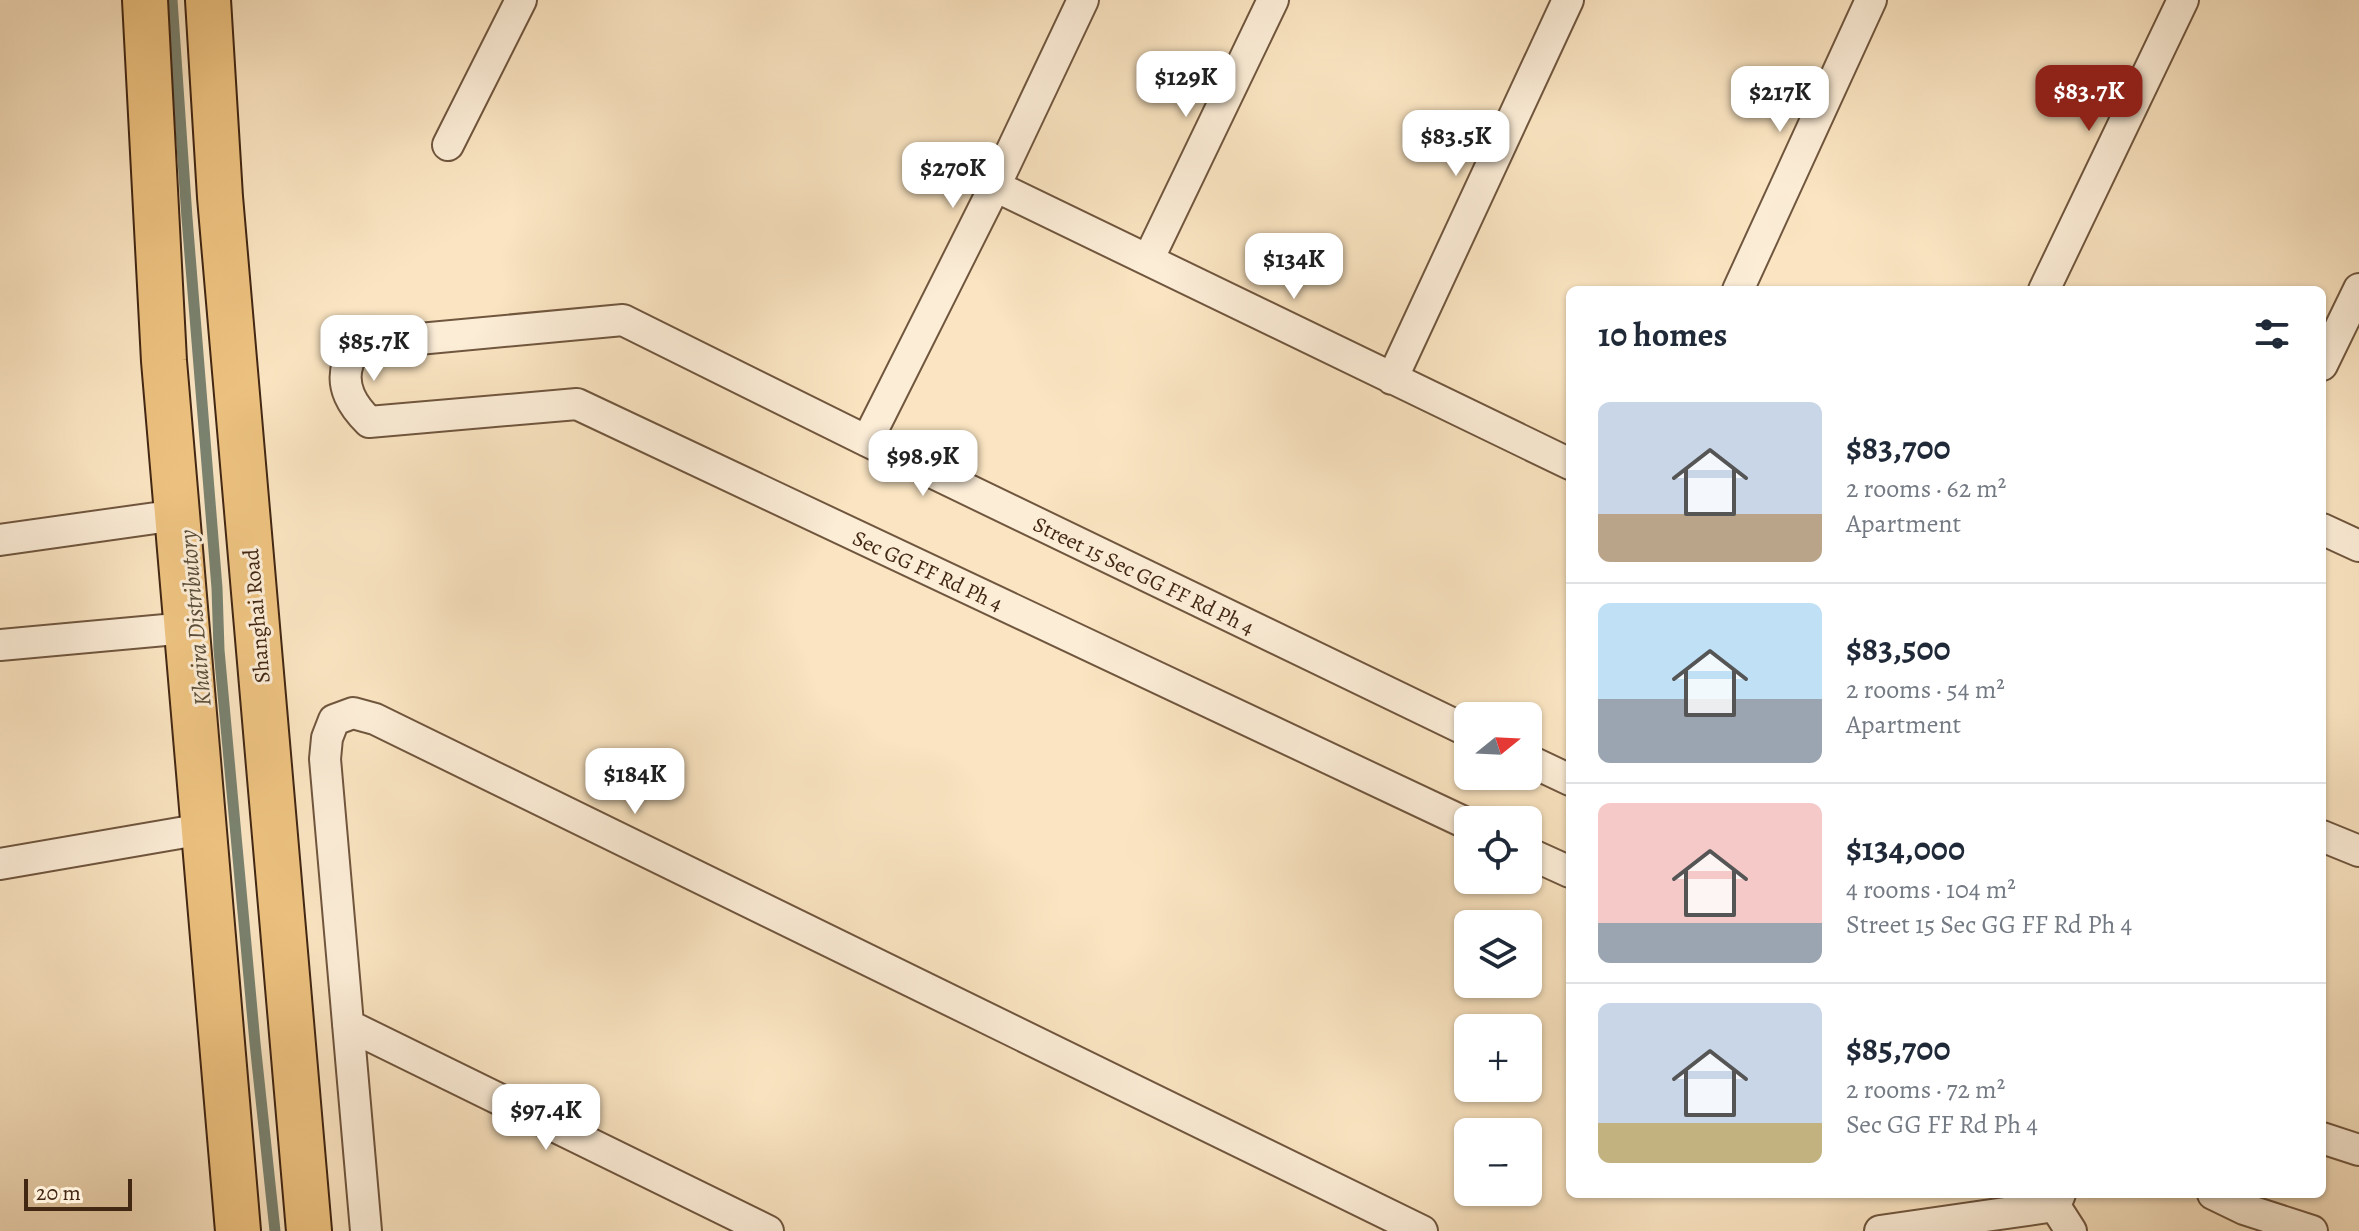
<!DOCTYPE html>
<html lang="en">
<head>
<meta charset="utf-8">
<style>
	:root { --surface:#fff; --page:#f6f6f7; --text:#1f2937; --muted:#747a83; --line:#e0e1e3; --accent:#8f2418 }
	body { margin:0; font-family:Alegreya,serif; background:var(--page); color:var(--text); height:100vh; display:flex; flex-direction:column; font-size:30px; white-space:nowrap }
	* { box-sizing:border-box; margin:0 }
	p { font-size:26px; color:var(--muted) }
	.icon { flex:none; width:44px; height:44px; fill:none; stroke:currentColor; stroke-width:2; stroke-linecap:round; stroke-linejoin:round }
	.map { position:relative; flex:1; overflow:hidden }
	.details { position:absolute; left:1566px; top:286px; width:760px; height:912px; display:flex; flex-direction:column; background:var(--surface); border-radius:12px; box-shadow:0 2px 6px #0004 }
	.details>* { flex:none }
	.needle { width:52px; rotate:72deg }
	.fabs { position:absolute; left:1454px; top:702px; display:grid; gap:16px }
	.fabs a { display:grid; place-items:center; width:88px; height:88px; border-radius:12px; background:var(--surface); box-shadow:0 2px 6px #0004; font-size:40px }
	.scale { position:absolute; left:24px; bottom:20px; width:108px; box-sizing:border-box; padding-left:8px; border:4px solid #422713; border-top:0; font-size:22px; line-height:28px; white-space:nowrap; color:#422713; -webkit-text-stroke:6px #fcedd7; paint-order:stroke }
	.price { position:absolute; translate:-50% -68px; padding:0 18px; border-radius:16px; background:#fff; color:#222; font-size:26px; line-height:52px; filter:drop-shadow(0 2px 4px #0008) }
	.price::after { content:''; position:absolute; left:50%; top:48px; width:24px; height:18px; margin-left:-12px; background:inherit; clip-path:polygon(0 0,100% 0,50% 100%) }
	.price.selected { background:var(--accent); color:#fff }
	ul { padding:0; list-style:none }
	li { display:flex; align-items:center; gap:24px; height:200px; padding:0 32px }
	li+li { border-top:2px solid var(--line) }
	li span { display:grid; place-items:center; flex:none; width:224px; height:160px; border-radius:12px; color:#555 }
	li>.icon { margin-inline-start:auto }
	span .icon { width:96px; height:96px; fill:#fffc; stroke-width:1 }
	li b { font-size:34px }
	h2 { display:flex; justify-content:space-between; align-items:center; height:96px; padding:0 32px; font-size:34px }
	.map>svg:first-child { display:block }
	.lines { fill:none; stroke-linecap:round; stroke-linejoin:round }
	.stream { stroke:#7a826f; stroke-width:11 }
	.minor-casing { stroke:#70563e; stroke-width:34 }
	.primary-casing { stroke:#422713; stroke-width:48 }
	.minor { stroke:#fcedd7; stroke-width:30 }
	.primary { stroke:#edc280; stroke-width:44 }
	.labels { text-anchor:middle; stroke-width:6; stroke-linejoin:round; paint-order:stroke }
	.street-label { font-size:22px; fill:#422713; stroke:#fcedd7 }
	.water-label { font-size:24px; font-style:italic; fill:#594d39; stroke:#fcedd7 }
</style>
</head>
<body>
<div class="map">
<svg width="2359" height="1231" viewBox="0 0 2359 1231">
	<rect width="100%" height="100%" fill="#fae4c1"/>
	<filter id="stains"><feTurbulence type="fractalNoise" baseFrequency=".0025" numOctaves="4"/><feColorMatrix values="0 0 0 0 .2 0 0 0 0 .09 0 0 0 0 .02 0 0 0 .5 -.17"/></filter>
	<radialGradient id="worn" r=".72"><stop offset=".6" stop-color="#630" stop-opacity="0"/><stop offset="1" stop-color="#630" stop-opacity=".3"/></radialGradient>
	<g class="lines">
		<path class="stream" d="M172,0L187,218L217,588L219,650L255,1043L275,1231"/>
		<g class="minor-casing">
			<path id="minor" d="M448,145L521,0
				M995,186L1570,464
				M1148,260L1273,0
				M1738,290L1871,0
				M2044,290L2183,0
				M2322,365L2359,289
				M1392,379L1568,0
				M867,441L995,186L1083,0
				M2322,529L2359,546
				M0,540L177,515
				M0,645L187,628
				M1468,731L867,441L623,320L365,344C360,349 350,356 348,363C340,387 353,406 369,422L577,404L1468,824
				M1528,760L1570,780
				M2322,836L2359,851
				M1528,853L1570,872
				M0,864L203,829
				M348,1025L768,1231
				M2322,1138L2359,1150
				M2060,1194L2055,1206L2071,1231
				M2213,1194L2244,1209L2312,1231
				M366,1231L325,759L327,738L334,720L353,713L375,719L1422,1231
				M1880,1231L2055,1206"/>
		</g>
		<g class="primary-casing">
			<path id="primary" d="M145,0L164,361L238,1231
				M208,0L220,197L309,1231"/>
		</g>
		<use href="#minor" class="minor"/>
		<use href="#primary" class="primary"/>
	</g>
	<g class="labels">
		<g class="street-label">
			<text transform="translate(928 570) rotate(25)" y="8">Sec GG FF Rd Ph 4</text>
			<text transform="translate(1144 575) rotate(26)" y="8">Street 15 Sec GG FF Rd Ph 4</text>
			<text transform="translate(256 616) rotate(-95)" y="8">Shanghai Road</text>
		</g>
		<g class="water-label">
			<text transform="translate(195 618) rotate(-95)" y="8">Khaira Distributory</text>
		</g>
	</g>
	<rect width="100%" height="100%" filter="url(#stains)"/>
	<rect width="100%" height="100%" fill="url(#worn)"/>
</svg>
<div class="fabs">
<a><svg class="needle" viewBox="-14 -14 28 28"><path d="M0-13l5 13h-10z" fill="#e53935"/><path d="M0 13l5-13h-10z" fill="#747a83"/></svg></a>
<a><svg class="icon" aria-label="locate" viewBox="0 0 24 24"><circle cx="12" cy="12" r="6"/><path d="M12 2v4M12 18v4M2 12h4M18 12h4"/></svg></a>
<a><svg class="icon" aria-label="layers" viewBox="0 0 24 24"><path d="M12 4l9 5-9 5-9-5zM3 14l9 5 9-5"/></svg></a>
<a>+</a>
<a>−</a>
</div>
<div class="scale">20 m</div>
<b class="price" style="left:1186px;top:119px">$129K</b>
<b class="price selected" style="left:2089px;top:133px">$83.7K</b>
<b class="price" style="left:1780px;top:134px">$217K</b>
<b class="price" style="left:1456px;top:178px">$83.5K</b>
<b class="price" style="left:953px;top:210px">$270K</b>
<b class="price" style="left:1294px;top:301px">$134K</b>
<b class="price" style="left:374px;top:383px">$85.7K</b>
<b class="price" style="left:923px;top:498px">$98.9K</b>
<b class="price" style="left:635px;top:816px">$184K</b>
<b class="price" style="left:546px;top:1152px">$97.4K</b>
<section class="details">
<h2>10 homes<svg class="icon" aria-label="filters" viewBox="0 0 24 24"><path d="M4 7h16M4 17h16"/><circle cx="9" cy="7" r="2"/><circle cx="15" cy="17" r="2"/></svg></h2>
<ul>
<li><span style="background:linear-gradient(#c9d6e8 70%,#b9a48a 0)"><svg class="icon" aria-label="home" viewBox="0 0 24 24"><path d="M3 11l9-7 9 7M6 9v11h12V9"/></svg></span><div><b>$83,700</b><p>2 rooms · 62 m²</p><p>Apartment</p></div></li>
<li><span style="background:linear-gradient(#bfe0f5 60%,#9aa5b1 0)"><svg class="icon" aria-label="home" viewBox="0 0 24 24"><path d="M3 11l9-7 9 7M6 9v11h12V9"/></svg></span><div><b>$83,500</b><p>2 rooms · 54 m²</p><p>Apartment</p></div></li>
<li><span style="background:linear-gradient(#f6c9c9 75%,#9aa5b1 0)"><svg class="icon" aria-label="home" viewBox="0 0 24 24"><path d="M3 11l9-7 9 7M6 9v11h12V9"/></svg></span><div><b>$134,000</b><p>4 rooms · 104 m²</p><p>Street 15 Sec GG FF Rd Ph 4</p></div></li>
<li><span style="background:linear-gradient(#c9d6e8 75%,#c2b280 0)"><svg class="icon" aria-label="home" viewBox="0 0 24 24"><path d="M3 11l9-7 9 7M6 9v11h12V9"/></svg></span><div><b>$85,700</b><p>2 rooms · 72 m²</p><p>Sec GG FF Rd Ph 4</p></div></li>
</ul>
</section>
</div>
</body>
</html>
